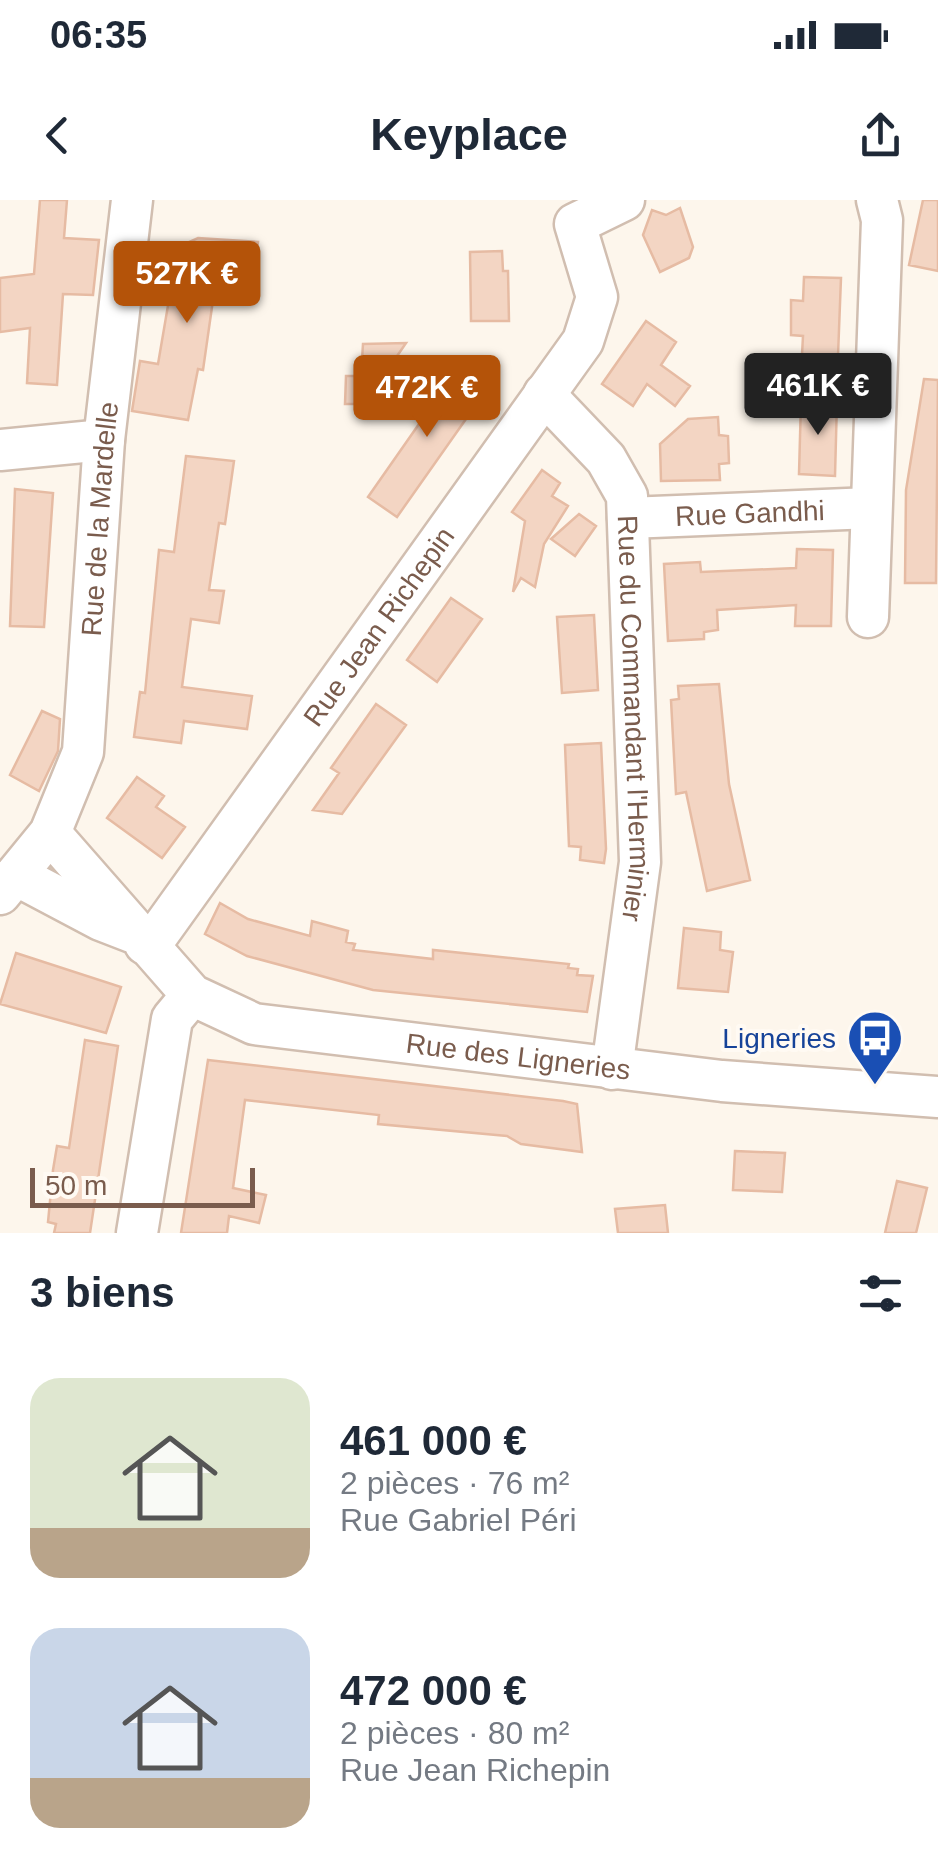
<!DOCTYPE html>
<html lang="fr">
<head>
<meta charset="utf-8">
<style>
	:root { --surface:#fff; --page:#f6f6f7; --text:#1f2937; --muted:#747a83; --accent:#b45309 }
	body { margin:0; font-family:Helvetica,sans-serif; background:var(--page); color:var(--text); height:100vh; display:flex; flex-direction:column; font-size:38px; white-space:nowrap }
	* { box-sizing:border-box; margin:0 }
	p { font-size:32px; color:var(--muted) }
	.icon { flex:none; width:55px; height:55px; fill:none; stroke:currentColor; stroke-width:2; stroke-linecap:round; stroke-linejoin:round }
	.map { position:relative; height:1033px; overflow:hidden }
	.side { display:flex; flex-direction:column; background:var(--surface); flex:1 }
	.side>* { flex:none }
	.scale { position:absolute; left:30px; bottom:25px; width:225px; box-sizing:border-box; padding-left:10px; border:5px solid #7a5c4d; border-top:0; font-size:28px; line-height:35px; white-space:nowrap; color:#7a5c4d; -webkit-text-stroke:8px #fffaf3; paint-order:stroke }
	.price { position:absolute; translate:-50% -85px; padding:0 22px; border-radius:10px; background:var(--accent); color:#fff; font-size:32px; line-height:65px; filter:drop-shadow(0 2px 5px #0008) }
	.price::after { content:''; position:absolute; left:50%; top:60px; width:30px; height:22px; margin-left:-15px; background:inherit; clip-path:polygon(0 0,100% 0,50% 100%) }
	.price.selected { background:#222; color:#fff }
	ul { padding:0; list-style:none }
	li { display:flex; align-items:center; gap:30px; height:250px; padding:0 30px }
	li span { display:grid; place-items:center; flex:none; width:280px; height:200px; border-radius:30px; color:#555 }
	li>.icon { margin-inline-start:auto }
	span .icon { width:120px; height:120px; fill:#fffc; stroke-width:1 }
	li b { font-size:42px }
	h2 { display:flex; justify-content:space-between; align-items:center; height:120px; padding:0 30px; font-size:42px }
	.status { display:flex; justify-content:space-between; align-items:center; height:70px; padding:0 50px; background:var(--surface); direction:ltr }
	.status svg { height:28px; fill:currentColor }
	header { display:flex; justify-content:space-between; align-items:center; height:130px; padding:0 30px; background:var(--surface); font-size:45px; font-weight:700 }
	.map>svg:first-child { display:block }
	.building { fill:#f3d5c3; stroke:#e6bba3; stroke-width:2.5 }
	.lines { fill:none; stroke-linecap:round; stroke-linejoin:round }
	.minor-casing { stroke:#d1beb0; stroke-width:45 }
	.minor { stroke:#fff; stroke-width:40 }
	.labels { text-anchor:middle; stroke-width:8; stroke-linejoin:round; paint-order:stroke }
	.street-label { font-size:28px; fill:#7a5c4d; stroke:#fffaf3 }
	.transit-label { font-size:28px; fill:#164399; stroke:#fffaf3; text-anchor:end }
</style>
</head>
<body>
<div class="status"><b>06:35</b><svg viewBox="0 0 49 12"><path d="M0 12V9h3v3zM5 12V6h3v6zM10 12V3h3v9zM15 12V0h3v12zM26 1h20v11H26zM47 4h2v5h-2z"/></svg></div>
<header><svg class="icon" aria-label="back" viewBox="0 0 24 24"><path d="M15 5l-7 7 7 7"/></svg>Keyplace<svg class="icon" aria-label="share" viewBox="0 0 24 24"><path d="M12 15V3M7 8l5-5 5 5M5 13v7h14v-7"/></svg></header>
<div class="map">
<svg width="938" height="1033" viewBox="0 0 938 1033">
	<rect width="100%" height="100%" fill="#fdf6ec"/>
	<path class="building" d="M40,0H67L64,38L99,40L93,95L63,94L57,185L27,183L30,128L0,132V78L34,74Z
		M923,0H938V71L909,65Z
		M680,8L693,47L689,58L660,72L643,35L652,10L666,15Z
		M198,38L258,42L255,68L218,65L203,170L198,169L188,220L132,211L140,161L158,164L178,47Z
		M502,51L503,71H508L509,121H471L470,52Z
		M804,77L841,78L838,156L802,155L803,136L791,135V100L803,101Z
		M646,121L676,142L661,165L690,186L675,206L647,184L633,206L602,184Z
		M406,143L360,210V204H345L346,176H361L363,144Z
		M448,167L485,192L397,317L368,297L426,214L419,209Z
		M924,179L938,180L936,383H905L906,290Z
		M801,201H837L835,276L799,274Z
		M718,217L719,235L728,236L729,263L719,264L720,280L661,281L660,244L688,219Z
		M186,256L234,261L225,324L219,323L209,390L224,391L219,423L191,419L182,487L252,496L247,529L184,521L181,543L134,537L140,492L145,493L159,350L174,352Z
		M542,270L560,283L552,296L568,306L544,344L535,387L521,378L513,392L525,321L512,312Z
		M15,289L53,293L44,427L10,426Z
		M579,314L596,326L575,356L551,339Z
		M797,349L833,350L831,426H795L796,405L717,410L718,430L704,432V439L668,441L664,364L700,362L701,372L796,368Z
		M451,398L482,419L437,482L407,460Z
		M594,415L598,490L562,493L557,417Z
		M719,484L729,584L750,680L707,691L686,592L676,594L671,500L679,499L678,486Z
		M376,504L406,525L342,614L313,610L339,573L331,568Z
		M42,511L60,519L58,551L39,591L10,575Z
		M601,543L606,649L604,663L580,660L581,647L569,646L565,545Z
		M137,577L164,596L156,607L185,627L162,658L107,618Z
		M220,703L248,719L310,736L312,721L348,731L346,742L355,744L353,750L433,759V750L569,764L568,768L578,769L577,775L593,776L587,812L373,790L247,756L205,734Z
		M684,728L721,732L720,750L733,752L728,792L678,788Z
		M16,753L121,787L106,833L0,804Z
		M85,840L118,846L90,1033H54L56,1024L48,1022L53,970L57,946L69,948Z
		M208,860L563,901L577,904L582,952L521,944L507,936L378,924L379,915L245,900L233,988L266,995L259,1023L229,1016L227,1033H181Z
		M735,951L785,953L782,992L733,990Z
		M897,981L927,988L916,1033H885Z
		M665,1005L668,1033H618L615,1009Z"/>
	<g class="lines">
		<g class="minor-casing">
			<g id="minor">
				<path id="s1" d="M544,194L606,259L627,296L640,662L612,869"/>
				<path d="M0,250L104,240"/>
				<path id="s2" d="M628,318L871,308"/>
				<path d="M868,417L882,20L877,0"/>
				<path id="s3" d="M50,633L192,795L254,824L722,881L938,897"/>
				<path d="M16,675L101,720L132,732"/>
				<path id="s4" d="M0,694L50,633L83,552L104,240L132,0"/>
				<path id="s5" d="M145,744L159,733L583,141L597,97L575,24L624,0"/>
				<path d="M137,1033L172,819L192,795"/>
			</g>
		</g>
		<use href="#minor" class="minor"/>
	</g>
	<defs>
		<g id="bus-pin" transform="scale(2.875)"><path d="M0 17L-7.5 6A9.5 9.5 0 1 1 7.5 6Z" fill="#1a4fb4" stroke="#fffaf3"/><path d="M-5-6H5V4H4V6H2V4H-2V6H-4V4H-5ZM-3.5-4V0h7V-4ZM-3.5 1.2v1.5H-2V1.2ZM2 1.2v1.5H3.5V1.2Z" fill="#fff"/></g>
	</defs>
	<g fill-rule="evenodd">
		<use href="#bus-pin" x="875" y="838"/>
	</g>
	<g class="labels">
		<g class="street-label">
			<text dy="10" stroke="none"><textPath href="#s2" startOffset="122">Rue Gandhi</textPath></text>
			<text dy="10" stroke="none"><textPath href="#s4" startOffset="400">Rue de la Mardelle</textPath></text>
			<text dy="10" stroke="none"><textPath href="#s5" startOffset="395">Rue Jean Richepin</textPath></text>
			<text dy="10" stroke="none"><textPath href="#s1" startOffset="355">Rue du Commandant l'Herminier</textPath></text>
			<text dy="10" stroke="none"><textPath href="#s3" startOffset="550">Rue des Ligneries</textPath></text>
		</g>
		<g class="transit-label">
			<text x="836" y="848">Ligneries</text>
		</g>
	</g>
</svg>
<div class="scale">50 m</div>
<b class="price" style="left:187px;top:126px">527K €</b>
<b class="price selected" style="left:818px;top:238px">461K €</b>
<b class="price" style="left:427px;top:240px">472K €</b>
</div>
<section class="side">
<h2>3 biens<svg class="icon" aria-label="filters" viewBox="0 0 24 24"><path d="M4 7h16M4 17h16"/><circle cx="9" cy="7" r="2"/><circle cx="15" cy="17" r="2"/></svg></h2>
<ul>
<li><span style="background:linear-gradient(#dfe7d0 75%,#b9a48a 0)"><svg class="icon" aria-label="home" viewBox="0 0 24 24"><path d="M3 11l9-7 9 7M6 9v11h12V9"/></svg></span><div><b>461 000 €</b><p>2 pièces · 76 m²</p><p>Rue Gabriel Péri</p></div></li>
<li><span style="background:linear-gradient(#c9d6e8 75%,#b9a48a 0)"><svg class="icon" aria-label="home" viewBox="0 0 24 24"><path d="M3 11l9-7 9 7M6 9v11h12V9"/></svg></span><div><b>472 000 €</b><p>2 pièces · 80 m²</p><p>Rue Jean Richepin</p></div></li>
</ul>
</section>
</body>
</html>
